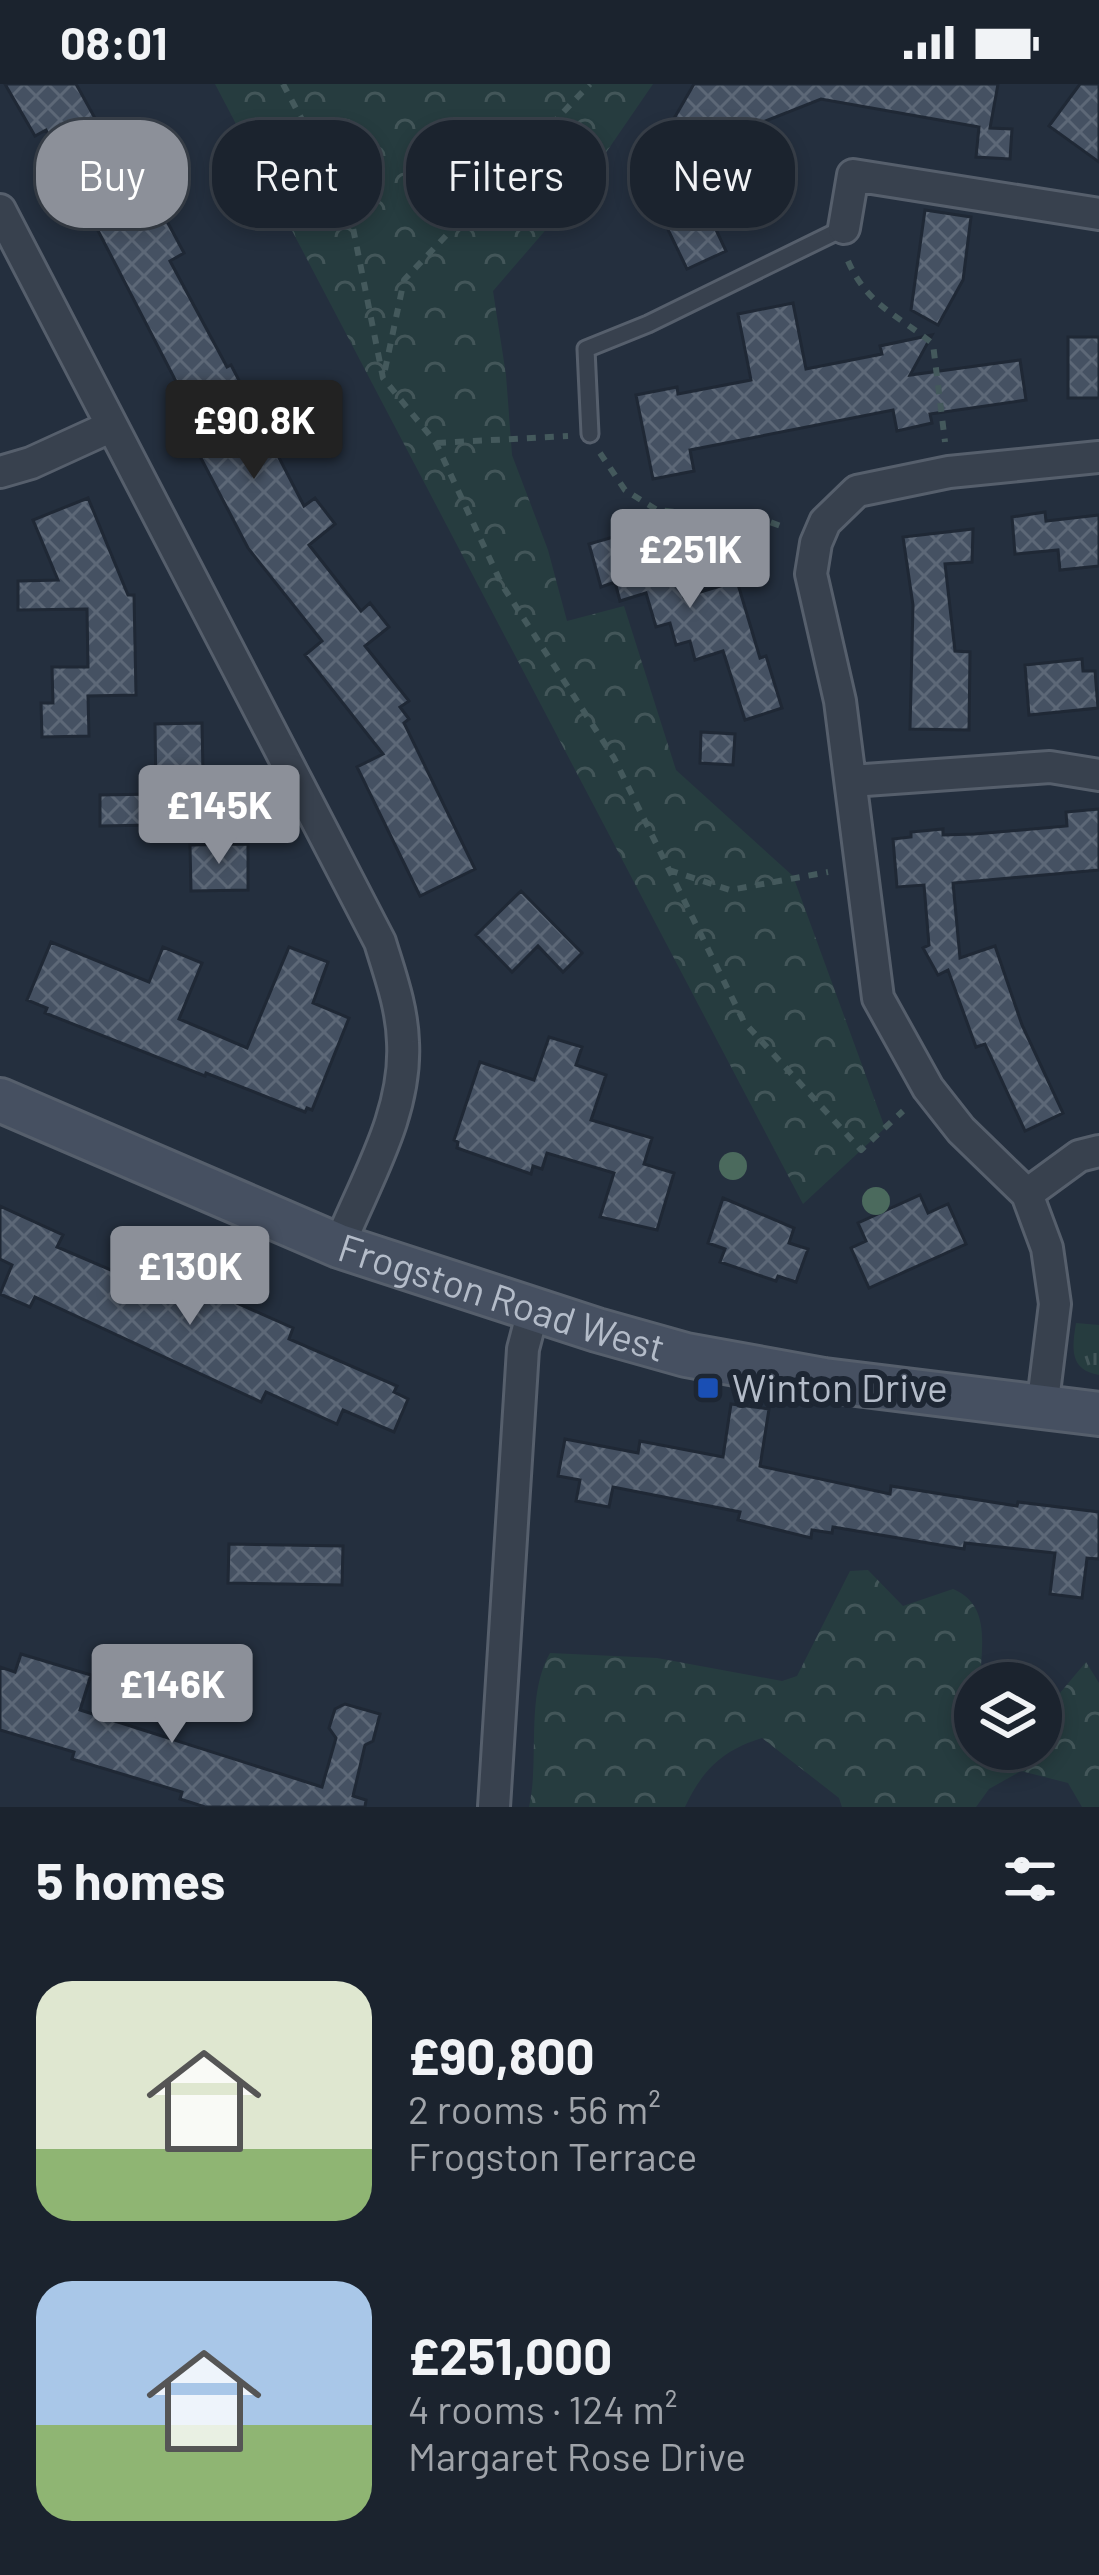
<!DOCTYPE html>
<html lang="en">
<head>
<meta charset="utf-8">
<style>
	:root { --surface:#1b232e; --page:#242b36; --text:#f1f3f6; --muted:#a0a4aa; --line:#39404a; --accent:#8c9099 }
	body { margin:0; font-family:Barlow,sans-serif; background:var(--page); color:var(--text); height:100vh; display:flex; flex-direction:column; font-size:45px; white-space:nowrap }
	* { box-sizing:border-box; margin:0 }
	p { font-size:39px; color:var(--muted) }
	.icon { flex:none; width:66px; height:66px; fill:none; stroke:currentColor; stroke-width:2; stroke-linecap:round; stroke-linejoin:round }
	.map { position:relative; height:1723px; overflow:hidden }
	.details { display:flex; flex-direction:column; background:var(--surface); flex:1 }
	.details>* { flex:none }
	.banner { position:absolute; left:36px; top:36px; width:1029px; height:108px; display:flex; gap:24px }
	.fabs { position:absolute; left:954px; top:1578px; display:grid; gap:24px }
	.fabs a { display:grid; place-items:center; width:108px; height:108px; border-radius:50%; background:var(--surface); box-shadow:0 6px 18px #0003,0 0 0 3px var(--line); font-size:60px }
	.price { position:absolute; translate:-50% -102px; padding:0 27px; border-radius:12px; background:var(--accent); color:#fff; font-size:39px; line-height:78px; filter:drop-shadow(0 3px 6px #0008) }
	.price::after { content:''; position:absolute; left:50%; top:72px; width:36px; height:27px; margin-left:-18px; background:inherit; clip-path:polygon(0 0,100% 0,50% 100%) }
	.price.active { background:#222; color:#fff }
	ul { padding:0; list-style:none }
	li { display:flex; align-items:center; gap:36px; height:300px; padding:0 36px }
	li span { display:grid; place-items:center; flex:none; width:336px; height:240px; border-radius:36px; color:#555 }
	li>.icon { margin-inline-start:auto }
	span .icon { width:144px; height:144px; fill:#fffc; stroke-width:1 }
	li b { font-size:51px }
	h2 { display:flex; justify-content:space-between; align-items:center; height:144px; padding:0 36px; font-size:51px }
	.chip { padding:0 42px; border-radius:48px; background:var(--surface); box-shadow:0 6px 18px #0003,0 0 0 3px var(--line); font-size:42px; line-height:108px }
	.chip.active { background:var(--accent); color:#fff }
	.status { display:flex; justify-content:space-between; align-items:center; height:84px; padding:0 60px; background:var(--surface); direction:ltr }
	.status svg { height:33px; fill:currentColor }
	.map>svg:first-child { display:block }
	.grass { fill:url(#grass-tufts) }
	.forest { fill:url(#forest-crowns) }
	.building { fill:url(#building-cross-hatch); stroke:#1f2835; stroke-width:3 }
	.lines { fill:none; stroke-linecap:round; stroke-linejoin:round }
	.service-casing { stroke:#565f6c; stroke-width:21 }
	.minor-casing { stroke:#565f6c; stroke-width:36 }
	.secondary-casing { stroke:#565f6c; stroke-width:48 }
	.path { stroke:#44595c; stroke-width:6; stroke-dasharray:9 9; stroke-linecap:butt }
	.service { stroke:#38414e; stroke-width:15 }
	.minor { stroke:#38414e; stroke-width:30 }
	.secondary { stroke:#465061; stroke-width:42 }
	.tree { fill:#4b6a5d }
	.transit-dot { fill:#1a4fb4; stroke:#1d2633; stroke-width:4.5 }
	.labels { text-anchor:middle; stroke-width:12; stroke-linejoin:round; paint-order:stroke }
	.street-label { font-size:39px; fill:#b4bcc9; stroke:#1d2633 }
	.poi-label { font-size:39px; fill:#b4bcc9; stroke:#1d2633; text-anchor:start }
</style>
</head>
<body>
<div class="status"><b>08:01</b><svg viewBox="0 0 49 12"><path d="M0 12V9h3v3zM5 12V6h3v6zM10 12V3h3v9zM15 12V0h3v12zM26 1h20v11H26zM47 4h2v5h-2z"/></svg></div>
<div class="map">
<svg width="1099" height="1723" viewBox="0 0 1099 1723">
	<defs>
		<pattern id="grass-tufts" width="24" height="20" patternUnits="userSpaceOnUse" patternTransform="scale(3)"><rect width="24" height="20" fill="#263c3f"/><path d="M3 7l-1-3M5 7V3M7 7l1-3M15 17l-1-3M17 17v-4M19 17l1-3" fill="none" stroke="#435659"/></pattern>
		<pattern id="forest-crowns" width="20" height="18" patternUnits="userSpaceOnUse" patternTransform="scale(3)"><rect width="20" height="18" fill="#263c3f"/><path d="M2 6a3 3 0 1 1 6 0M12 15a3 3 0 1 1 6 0" fill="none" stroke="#435659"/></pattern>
		<pattern id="building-cross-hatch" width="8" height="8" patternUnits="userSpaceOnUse" patternTransform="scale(3)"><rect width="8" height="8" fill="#455162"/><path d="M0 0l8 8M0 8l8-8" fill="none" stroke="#5d6877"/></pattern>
	</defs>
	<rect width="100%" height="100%" fill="#242f3e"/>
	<path class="grass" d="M1076,1239L1099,1241V1291C1069,1286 1072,1264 1076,1239Z"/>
	<path class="forest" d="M215,0H653L581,105L493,207L506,291L512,371L548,466L567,537L624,522L676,686L793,792L885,1044L803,1120Z
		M868,1486L903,1522L953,1505C992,1521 981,1564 980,1599H975V1665H1041V1617L1054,1616L1086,1578L1099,1599V1723H1082L1068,1699L1021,1687L989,1705L976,1723H842L839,1714L762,1654C723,1666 702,1686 685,1723H529C540,1674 525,1613 550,1569L657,1574L782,1597L797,1592L850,1487Z"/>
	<path class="building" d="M5,0H76L142,119L154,113L184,169L170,177L227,283L231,281L304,422L315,414L335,440L309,461L361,527L370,519L389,543L365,562L409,617L400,623L409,635L404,639L475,785L420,812L357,683L383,670L305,571L322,557L248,464L169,313L181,307L46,46L35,52Z
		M694,0H998L990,44L1012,45L1010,75L976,73L979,43L821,15L700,63L699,89L719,132L711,135L726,167L687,185L662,133L668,45Z
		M1080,0H1099V78L1049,42Z
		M925,126L971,133L963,196L938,241L911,226Z
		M793,219L806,285L882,270L880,262L932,251L910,291L1020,276L1026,316L930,330L932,339L897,347L893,326L690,366L694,387L653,395L636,311L677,303L678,310L751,296L738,230Z
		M1068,253H1099V314H1068Z
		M88,414L128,511H134L136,611L88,612L89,652L42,653L41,619H53L52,583H88L87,525L18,526V497L58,496L33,436Z
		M1045,428L1046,437L1099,431V482L1060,486L1058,466L1015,470L1012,433Z
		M662,439L684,513L737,497L760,574L766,572L782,624L745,636L723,567L695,576L690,557L676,561L670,539L656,543L646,509L620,517L615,498L601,503L589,460Z
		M973,445L972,478L945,480L955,567L970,568L969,646L910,645L913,521L903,453Z
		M1082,575L1083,587H1095L1098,624L1029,631L1025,581Z
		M202,639L204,740L100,742V711L156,710L155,640Z
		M701,648L735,650L733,681L700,679Z
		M1099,725V786L953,799L960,874L995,862L1022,941L1063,1029L1025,1047L985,960L976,963L948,886L938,891L923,864L929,861L924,801L897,803L893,755L911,753V748L943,745V751L975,750L1067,742L1066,728Z
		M248,760V806L191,807L190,761Z
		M521,807L582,869L563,888L538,862L512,888L476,851Z
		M51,858L149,898L163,863L202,879L179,935L247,964L289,863L328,878L313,919L349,934L312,1026L307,1024L305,1028L206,989L205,992L45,929L47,924L27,916Z
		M549,953L582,963L576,981L606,991L591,1036L652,1054L644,1080L674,1089L657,1146L600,1133L614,1089L547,1069L542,1085L533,1082L531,1090L457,1064L458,1058L454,1056L480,978L534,996Z
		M920,1111L928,1129L948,1120L966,1160L869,1204L851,1164L866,1157L858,1139Z
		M723,1114L794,1144L789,1159L808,1165L796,1198L778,1192L776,1197L720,1178L725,1165L708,1159Z
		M0,1122L63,1151L57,1163L113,1187L119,1174L182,1203L185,1196L293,1244L289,1255L397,1302L394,1308L408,1315L394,1348L343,1326L337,1340L266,1308L261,1318L35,1213L30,1223L0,1210L12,1181L0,1175Z
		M731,1320L769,1325L760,1382L890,1410L891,1402L1017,1422L1018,1418L1099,1428V1475L1087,1474L1082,1514L1050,1510L1055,1469L965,1459L964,1465L833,1443L832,1449L812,1446L811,1454L738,1436L740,1428L613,1403L609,1423L576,1417L580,1396L558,1392L565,1355L638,1369L640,1357L723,1373Z
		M229,1460L343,1462L342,1501L228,1499Z
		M21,1570L91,1591L80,1626L322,1703L336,1654L329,1644L335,1625L345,1620L380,1630L373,1657L365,1661L353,1712L366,1716L365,1723H205L180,1715L182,1708L72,1675L74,1668L0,1646V1583L15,1588Z"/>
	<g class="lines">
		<g class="service-casing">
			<path id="service" d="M590,350L586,265L648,240L844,144"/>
		</g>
		<g class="minor-casing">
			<path id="minor" d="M0,126L380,858C390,891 402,923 403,958C407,1030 365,1097 339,1162
				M844,144L853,91L1099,130
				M0,388L31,379L112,342
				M851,697L1050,683L1099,691
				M1027,1110L1079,1072L1099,1067
				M1042,1325L1055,1220L1047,1164L1027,1110L961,1046L928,1004L878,914L840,617L811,490L816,459L825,438L857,407L949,388L1099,373
				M494,1723L523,1265L533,1227"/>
		</g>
		<g class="secondary-casing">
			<g id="secondary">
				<path id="s1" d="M0,1016L339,1162L597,1246L686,1271L824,1296L1099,1330"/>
			</g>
		</g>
		<path class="path" d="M283,0L349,124L383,294L436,359L502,501L614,674L744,938L861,1066L903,1027
			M848,177C867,221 898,231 933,260L945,358
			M385,286L404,196L590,0
			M437,359L568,352
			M600,369L625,406L657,426L704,431L748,430L786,444
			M669,786L730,806L828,788"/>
		<use href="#service" class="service"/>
		<use href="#minor" class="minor"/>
		<use href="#secondary" class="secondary"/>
	</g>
	<g class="tree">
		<circle cx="733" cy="1082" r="14"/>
		<circle cx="876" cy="1117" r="14"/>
	</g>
	<rect class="transit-dot" x="696" y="1292" width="24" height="24" rx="6"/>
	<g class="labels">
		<g class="street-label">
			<text dy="14" stroke="none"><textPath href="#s1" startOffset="540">Frogston Road West</textPath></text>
		</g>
		<g class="poi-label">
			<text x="732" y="1318">Winton Drive</text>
		</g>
	</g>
</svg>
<div class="fabs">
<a><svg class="icon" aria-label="layers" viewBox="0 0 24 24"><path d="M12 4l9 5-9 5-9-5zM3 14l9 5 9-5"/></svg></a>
</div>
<b class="price active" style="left:254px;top:398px">£90.8K</b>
<b class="price" style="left:690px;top:527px">£251K</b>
<b class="price" style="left:219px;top:783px">£145K</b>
<b class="price" style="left:190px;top:1244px">£130K</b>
<b class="price" style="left:172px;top:1662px">£146K</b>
<div class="banner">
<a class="chip active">Buy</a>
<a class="chip">Rent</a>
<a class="chip">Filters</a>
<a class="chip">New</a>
</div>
</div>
<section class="details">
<h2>5 homes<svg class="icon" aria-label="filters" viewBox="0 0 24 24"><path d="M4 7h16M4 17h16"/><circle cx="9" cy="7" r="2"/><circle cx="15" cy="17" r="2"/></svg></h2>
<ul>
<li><span style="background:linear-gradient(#dfe7d0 70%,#8fb573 0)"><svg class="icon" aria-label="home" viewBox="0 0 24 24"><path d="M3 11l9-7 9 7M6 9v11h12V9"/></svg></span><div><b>£90,800</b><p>2 rooms · 56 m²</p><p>Frogston Terrace</p></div></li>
<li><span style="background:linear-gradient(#a9c7e8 60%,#8fb573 0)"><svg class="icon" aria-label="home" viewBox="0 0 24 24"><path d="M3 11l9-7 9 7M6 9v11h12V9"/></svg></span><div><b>£251,000</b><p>4 rooms · 124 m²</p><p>Margaret Rose Drive</p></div></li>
</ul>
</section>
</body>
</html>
